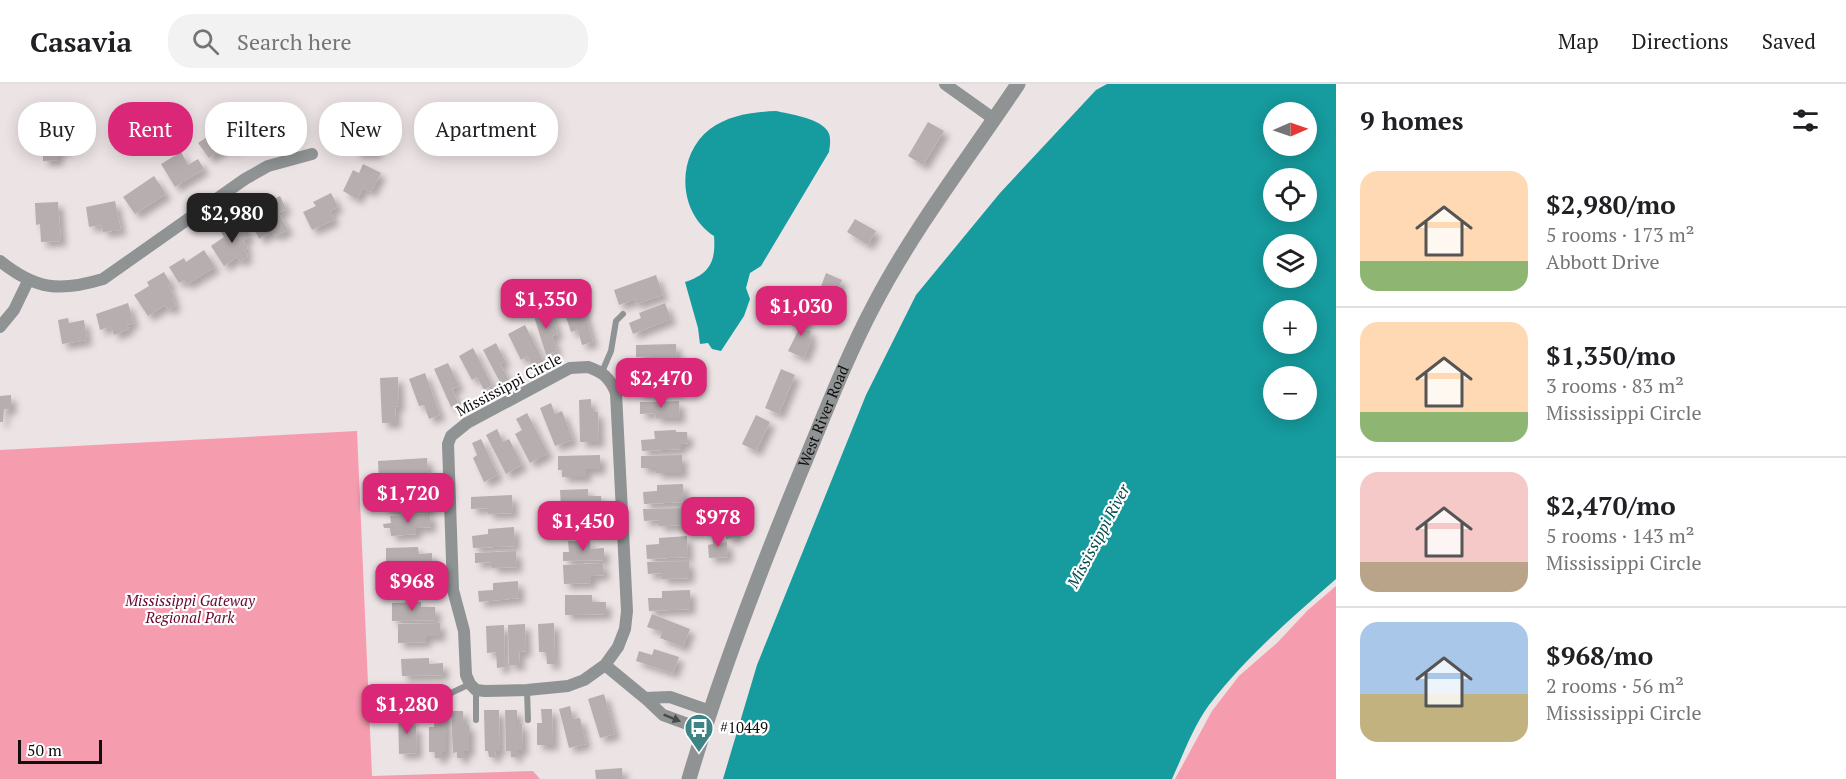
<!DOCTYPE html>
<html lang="en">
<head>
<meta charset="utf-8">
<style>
	:root { --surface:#fff; --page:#f2f2f2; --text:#202124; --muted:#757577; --line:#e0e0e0; --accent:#db2777 }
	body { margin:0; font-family:"PT Serif",serif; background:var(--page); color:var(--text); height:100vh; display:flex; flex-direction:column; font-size:22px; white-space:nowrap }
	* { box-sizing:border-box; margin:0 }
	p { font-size:20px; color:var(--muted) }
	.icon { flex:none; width:33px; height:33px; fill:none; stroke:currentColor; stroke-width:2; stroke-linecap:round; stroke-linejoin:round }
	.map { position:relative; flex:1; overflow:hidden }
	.drawer { display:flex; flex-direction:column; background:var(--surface); width:510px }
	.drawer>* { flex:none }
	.hud { position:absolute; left:18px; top:18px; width:570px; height:54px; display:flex; gap:12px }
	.needle { width:39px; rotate:88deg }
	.tools { position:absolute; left:1263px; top:18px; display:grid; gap:12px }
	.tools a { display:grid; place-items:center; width:54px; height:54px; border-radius:50%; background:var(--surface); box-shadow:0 3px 15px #0003; font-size:30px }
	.scale { position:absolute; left:18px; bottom:15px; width:84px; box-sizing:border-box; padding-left:6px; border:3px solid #110e0f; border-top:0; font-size:16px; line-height:21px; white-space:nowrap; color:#110e0f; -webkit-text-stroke:4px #fff; paint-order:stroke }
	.price { position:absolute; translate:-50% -51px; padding:0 14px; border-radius:12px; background:var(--accent); color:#fff; font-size:20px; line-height:39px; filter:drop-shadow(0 2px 3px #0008) }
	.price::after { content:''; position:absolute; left:50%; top:36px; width:18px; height:14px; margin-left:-9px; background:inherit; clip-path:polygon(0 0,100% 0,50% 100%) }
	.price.current { background:#222; color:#fff }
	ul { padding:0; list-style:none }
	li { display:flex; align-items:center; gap:18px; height:150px; padding:0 24px }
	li+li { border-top:2px solid var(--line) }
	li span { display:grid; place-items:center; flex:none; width:168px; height:120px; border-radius:18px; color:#555 }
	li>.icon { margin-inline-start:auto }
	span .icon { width:72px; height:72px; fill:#fffc; stroke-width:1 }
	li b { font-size:26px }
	h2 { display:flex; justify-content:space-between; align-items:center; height:72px; padding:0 24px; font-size:26px }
	.tag { padding:0 21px; border-radius:24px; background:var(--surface); box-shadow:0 3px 15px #0003; font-size:21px; line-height:54px }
	.tag.current { background:var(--accent); color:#fff }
	header { display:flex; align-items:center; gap:36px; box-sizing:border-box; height:84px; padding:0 30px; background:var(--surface); border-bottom:2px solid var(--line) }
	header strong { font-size:28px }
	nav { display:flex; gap:33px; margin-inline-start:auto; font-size:21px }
	.search { width:420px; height:54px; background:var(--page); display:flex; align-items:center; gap:15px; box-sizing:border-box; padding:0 21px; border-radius:24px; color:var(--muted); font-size:22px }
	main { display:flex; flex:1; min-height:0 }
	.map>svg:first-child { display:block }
	.green { fill:#f59caf }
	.water { fill:#169b9e; fill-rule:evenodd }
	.building { fill:#b7aeaf; filter:url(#shadow) }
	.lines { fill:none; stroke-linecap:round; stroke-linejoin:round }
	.service { stroke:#8f9393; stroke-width:6 }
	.minor { stroke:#8f9393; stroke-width:12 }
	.tertiary { stroke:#8f9393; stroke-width:15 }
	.oneway { fill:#4a4a4a }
	.labels { text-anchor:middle; stroke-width:4.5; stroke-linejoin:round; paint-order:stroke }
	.street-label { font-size:15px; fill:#110e0f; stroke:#fff }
	.park-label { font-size:15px; font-style:italic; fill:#68092d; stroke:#fff }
	.poi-label { font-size:15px; fill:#110e0f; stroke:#fff; text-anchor:start }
	.water-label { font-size:16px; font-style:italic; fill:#034d4e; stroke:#fff }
</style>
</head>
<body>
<header>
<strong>Casavia</strong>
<div class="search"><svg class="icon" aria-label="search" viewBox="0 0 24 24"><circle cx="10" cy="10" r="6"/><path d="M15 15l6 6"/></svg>Search here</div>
<nav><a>Map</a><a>Directions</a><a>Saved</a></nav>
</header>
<main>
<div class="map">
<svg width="1336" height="695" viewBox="0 0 1336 695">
	<defs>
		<filter id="shadow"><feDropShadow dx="5.5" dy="5.5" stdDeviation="3" flood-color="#0004"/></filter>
	</defs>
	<rect width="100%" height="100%" fill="#ece3e4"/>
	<path class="green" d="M357,347L372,692L533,687L540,695H0V366Z
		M1336,502V695H1175L1212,627L1239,592L1277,559L1308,526Z"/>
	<path class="water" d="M1107,0H1336V495C1291,534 1245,574 1209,621C1193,643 1183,671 1172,695H723L757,581L866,311L916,211L1000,109L1096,6ZM1274,28H1306V62H1274ZM1274,94H1306V128H1274ZM1306,160V194H1274V160ZM1274,226H1306V260H1274ZM1274,292H1306V326H1274Z
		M776,27C789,30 817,34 826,45C832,51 830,61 829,68L761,182L750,189L746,204L750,215L744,232L721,267L712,265L708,259L700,260L698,244L685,198C710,190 716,177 714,152C678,129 675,72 710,45C729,31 752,28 776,27Z"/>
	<path class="building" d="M355,32H377V50H385L384,61L377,60L376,69H355Z
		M51,34H65L66,66H58V76L43,77V39H51Z
		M928,38L944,47L923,81L908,72Z
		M236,43L245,56L230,66L227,62L209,74L198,59L219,45L223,52Z
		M181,68L188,81L198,75L204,85L175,103L161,80Z
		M363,80L381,89L371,108L363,104L357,115L343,107L353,86L359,89Z
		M154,92L166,110L135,130L123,113Z
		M331,109L338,123L330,127L334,136L312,146L303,128L316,122L313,118Z
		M280,112L286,125L279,129L288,146L275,152L272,148L259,155L249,134L265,126L262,121Z
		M115,117L121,146L103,148L101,141L89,143L86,123Z
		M58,118L61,157L41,158L40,140L36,141L35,119Z
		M239,135L250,152L243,157L248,164L244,166L248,172L240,178L237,173L224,182L211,162L224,153L221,148Z
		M855,135L876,147L868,161L847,148Z
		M204,166L215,183L187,200L184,196L179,199L169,183L184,174L186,178Z
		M164,188L171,200L168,202L174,212L172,214L176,221L168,226L165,221L148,232L134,211L149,202L147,198Z
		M826,189L842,196L828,229L813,224Z
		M656,191L663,211L636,220L635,215L619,221L614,206Z
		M581,216L593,258L582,261L578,246L571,248L562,221Z
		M128,219L134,239L127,241L129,245L114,251L111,242L100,246L96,230Z
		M665,219L671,235L633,250L629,239L641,234L639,229Z
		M550,224L558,250L552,252L557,267L546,271L533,229Z
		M797,228L808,233L803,244L811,247L809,254L812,255L804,274L788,267L799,245L791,241Z
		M68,234L69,239L84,236L87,256L62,260L58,236Z
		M525,241L545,280L534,286L527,272L521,276L508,250Z
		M496,259L505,277L500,280L509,296L501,300L483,266Z
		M676,260L677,277L651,278V272L636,273V261Z
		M473,264L492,301L484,306L477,293L472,296L459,272Z
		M448,279L459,302L452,305L458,319L451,323L434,285Z
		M781,285L795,291L779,330L765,324Z
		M425,289L440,331L429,335L424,321L419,322L409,295Z
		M678,289L679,308L638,310L637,297L652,296V290Z
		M398,293L399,322L395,323L396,339H382L380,294Z
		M11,311V326L4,325L3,338H0V312Z
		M591,315V328H598L599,358H580L579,316Z
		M679,317L680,334H656L655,329L640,330V318Z
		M551,319L555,330L562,327L573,356L555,362L540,324Z
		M527,329L548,369L530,379L515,350L522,346L516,335Z
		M756,331L770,338L756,367L742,360Z
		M497,345L503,358L509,355L522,381L506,390L486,351Z
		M676,346V348H687L688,359L681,360V365L642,367L641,356L655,355L654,347Z
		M481,355L498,391L484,398L473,374L477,371L472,359Z
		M600,371V385H586V393H562V386H558V372Z
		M682,371V389H656V384H641V372Z
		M427,374L428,389L413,390L414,395L379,397L378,377Z
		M683,400L684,418L644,420L643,408L657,407V401Z
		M588,405V412H601L602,423L561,424L560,406Z
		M415,409V414L429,413V427L388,428V424H382V417H388V410Z
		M512,411L513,429L488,430V424L471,425V413Z
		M737,419V435H734V446H737L738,454L726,455L724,420Z
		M685,424V441L659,442V436L644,437L643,425Z
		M602,427V439L589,440L590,447L560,448L559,428Z
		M430,429L431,443L416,444V450L391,452L390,444H384L383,440L391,439L390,432Z
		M514,443L515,462L473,464L472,452L488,450V445Z
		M719,449L720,459L727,458L728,473L709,474L708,461L713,460L712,450Z
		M687,452L688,473L647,475L646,461L659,460V454Z
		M568,457H590V465L604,464V476L563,477V468H569Z
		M418,463L419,470L432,469V481L393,482V478H386V464Z
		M516,467L517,483L492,484V478L475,479V469Z
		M689,477V494L662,495V489L648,490L647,478Z
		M603,479L604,491L591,492V499L564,500L563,481Z
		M433,484L434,497L419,498V503L392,505L390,488Z
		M518,497L519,514L479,518L478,507L493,506V499Z
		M690,506V525L649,527L648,514H662V507Z
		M565,511H592V518H606V530L565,531Z
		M421,518V523H435L436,536L392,537V519Z
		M652,530L690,545L683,563L660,554L662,548L647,543Z
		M440,539V552H426V558L398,559V540Z
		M554,539L555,580H547L546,568H539L538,540Z
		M525,540L526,567L519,568L520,581H509L508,541Z
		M504,541L505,583L497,584L496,568L487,569L486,542Z
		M654,565L679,573L673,589L636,577L639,567L652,571Z
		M429,574V580L443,579V591L402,592L401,575Z
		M604,610L615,650L600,654L588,615Z
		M570,622L573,635L580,634L586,660L569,664L559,625Z
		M541,625H552L553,661H537V639H542Z
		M484,626H499L500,667H495L496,673H489L488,667H485Z
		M505,626H517V640H522L523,666H517V673H511V667H506Z
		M446,627V668H442V674H435V668H429V643H434L435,628Z
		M451,627H463L464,641H469V667H464V674H457V668L453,669Z
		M398,628H410V642H416L417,669L399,670Z
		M622,684L623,695H596L595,686Z"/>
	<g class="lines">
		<path class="service" d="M602,288L611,267L616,237L623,230
			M527,606L528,636
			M421,635V621L425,613L451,609L470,600
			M476,636V606"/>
		<path class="minor" d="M945,0L994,35
			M0,177C36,206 60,208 103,195L245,95L268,82L312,70
			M0,243L14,226L28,197
			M588,283C603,288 610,294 616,309L627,527L625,545L618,563L605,581L584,596L568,602L527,606L485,607L476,606L470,600L466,591L464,547L453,506L448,360L451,352L467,339L570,284Z
			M605,581L645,614L663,631L704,646
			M645,614L670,613L710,627"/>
		<path class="tertiary" id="s1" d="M689,695C720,590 759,489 801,387C824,332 846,274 874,221C914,144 970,72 1018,0"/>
	</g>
	<defs><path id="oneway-solid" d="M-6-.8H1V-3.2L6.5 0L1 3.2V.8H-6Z" transform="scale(1.5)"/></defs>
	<use class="oneway" href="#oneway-solid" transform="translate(672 634) rotate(22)"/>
	<defs>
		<g id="bus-pin" transform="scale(1.5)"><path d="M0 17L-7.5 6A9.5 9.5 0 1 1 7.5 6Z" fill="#3c8486" stroke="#fff"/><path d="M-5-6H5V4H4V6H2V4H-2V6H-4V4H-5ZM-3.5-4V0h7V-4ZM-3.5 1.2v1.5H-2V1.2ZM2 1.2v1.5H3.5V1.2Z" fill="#fff"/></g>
	</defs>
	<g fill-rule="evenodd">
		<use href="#bus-pin" x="699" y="644"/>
	</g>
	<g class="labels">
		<g class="street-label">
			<text transform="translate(509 301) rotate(-28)" y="5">Mississippi Circle</text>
			<text dy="5" stroke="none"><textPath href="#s1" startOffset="387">West River Road</textPath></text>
		</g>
		<g class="park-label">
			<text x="190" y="522">Mississippi Gateway<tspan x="190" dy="17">Regional Park</tspan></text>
		</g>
		<g class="poi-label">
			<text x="720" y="649">#10449</text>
		</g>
		<g class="water-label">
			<text transform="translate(1098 452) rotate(-62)" y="6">Mississippi River</text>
		</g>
	</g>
</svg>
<div class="tools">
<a><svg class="needle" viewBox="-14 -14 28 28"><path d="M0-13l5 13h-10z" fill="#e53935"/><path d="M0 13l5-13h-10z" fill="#757577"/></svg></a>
<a><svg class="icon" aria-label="locate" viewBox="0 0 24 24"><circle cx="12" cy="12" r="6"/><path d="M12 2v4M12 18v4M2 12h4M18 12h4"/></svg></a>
<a><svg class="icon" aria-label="layers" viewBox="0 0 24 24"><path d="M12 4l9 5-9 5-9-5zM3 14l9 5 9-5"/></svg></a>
<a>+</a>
<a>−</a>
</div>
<div class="scale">50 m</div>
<b class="price current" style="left:232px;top:160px">$2,980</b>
<b class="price" style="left:546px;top:246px">$1,350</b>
<b class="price" style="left:801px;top:253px">$1,030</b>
<b class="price" style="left:661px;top:325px">$2,470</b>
<b class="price" style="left:408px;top:440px">$1,720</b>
<b class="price" style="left:718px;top:464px">$978</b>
<b class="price" style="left:583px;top:468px">$1,450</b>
<b class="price" style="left:412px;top:528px">$968</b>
<b class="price" style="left:407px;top:651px">$1,280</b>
<div class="hud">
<a class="tag">Buy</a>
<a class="tag current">Rent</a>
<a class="tag">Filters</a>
<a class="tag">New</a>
<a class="tag">Apartment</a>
</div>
</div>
<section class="drawer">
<h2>9 homes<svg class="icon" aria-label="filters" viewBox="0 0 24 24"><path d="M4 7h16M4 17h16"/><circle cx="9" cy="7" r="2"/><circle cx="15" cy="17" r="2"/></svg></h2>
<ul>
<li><span style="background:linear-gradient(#ffd9b3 75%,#8fb573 0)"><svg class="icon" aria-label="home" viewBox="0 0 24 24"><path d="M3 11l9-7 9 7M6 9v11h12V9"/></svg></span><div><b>$2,980/mo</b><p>5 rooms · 173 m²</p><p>Abbott Drive</p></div></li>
<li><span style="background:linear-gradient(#ffd9b3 75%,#8fb573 0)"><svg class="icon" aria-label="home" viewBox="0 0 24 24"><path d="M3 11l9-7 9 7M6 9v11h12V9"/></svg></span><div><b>$1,350/mo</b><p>3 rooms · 83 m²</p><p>Mississippi Circle</p></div></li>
<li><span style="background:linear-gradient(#f6c9c9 75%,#b9a48a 0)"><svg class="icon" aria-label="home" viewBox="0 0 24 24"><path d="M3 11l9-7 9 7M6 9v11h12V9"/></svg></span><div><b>$2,470/mo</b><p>5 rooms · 143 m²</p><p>Mississippi Circle</p></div></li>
<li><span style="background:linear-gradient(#a9c7e8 60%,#c2b280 0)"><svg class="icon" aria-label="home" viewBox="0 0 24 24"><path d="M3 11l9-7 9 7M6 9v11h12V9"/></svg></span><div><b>$968/mo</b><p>2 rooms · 56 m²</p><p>Mississippi Circle</p></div></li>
</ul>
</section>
</main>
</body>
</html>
